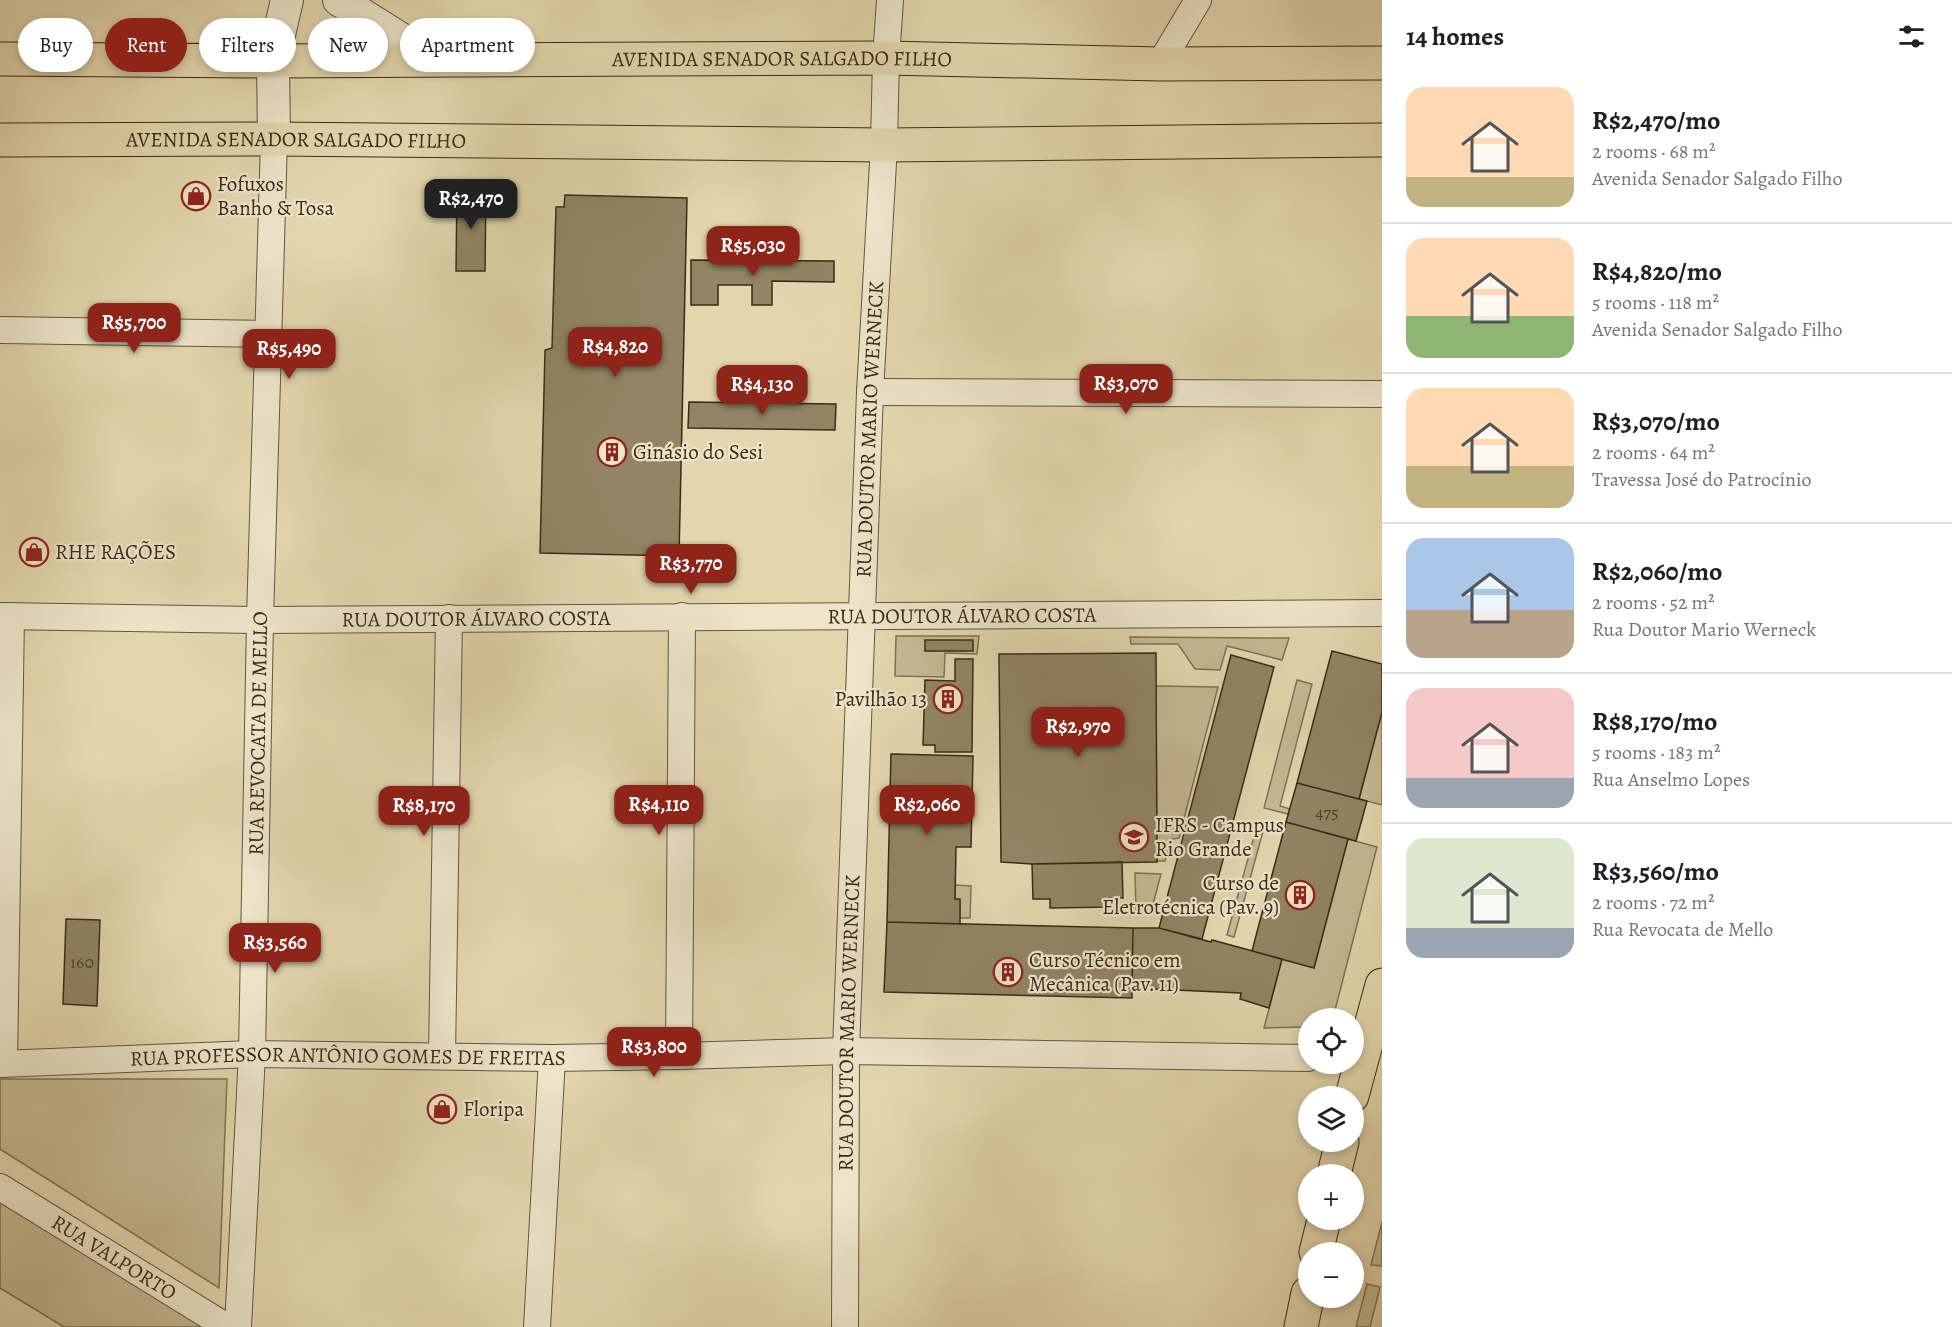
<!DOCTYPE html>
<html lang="en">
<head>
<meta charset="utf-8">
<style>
	:root { --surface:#fff; --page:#f6f6f6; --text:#202124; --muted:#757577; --line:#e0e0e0; --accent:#8f2418 }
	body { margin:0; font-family:Alegreya,serif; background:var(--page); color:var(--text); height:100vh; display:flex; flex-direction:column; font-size:22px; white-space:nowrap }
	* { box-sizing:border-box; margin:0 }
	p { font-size:20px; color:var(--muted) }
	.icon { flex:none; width:33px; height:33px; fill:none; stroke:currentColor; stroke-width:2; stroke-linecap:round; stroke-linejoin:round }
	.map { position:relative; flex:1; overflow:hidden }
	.sheet { display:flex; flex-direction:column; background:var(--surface); width:570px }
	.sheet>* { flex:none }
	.hud { position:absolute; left:18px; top:18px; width:570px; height:54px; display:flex; gap:12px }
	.controls { position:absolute; left:1298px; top:1008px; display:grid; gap:12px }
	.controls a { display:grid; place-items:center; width:66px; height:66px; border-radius:50%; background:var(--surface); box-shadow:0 3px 9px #0003; font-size:30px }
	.price { position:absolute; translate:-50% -51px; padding:0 14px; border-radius:12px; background:var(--accent); color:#fff; font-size:20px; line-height:39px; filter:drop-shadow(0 2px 3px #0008) }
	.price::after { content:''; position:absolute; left:50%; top:36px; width:18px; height:14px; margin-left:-9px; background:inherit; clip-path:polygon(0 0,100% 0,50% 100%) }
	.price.on { background:#222; color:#fff }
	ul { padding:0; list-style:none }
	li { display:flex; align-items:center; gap:18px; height:150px; padding:0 24px }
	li+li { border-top:2px solid var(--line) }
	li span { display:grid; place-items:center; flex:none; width:168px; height:120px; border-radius:18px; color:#555 }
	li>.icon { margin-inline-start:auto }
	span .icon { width:72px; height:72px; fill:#fffc; stroke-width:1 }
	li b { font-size:26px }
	h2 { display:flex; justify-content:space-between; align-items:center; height:72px; padding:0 24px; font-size:26px }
	.chip { padding:0 21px; border-radius:27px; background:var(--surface); box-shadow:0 3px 9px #0003; font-size:21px; line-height:54px }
	.chip.on { background:var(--accent); color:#fff }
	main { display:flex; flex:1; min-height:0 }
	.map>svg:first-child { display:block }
	.green { fill:#c6b993; stroke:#807254; stroke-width:1.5 }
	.building { fill:#928464; stroke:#3a2b15; stroke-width:1.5 }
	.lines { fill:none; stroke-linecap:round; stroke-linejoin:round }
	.minor-casing { stroke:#64563b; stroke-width:28 }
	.tertiary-casing { stroke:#64563b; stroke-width:34 }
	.primary-casing { stroke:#3a2b15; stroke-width:35 }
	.minor { stroke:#ede4ca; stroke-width:26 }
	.tertiary { stroke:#ede4ca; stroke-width:32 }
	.primary { stroke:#e3d6ad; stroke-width:33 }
	.labels { text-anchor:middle; stroke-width:4.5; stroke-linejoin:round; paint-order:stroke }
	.number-label { font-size:18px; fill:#504129 }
	.street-label { font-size:21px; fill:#3a2b15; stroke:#ede4ca }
	.poi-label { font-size:21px; fill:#3a2b15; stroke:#ede4ca; text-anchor:start }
</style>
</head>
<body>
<main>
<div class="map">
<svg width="1382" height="1327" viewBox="0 0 1382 1327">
	<rect width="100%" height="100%" fill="#e3d6ad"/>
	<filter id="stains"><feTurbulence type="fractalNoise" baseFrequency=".00333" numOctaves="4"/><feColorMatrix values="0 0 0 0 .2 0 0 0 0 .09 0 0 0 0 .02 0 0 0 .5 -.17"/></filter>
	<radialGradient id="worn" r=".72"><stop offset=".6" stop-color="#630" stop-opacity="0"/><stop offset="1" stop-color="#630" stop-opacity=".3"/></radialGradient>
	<path class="green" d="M896,636H979L977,654L945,653L944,677L895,676Z
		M1130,637L1289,638L1282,660L1227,646L1220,670L1195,669L1178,644H1131Z
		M1297,680L1312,684L1280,806L1290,809L1288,814L1264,808Z
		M1156,686L1218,687L1179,838L1172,839L1165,861H1157Z
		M1382,712V805L1359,799Z
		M1258,822L1265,824L1234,937L1227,935Z
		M1348,839L1377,847L1333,1018H1308V1027L1264,1028L1282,959L1314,967Z
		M1135,873L1161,874L1151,912H1136Z
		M955,885L971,886L970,918H960V900L955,899Z
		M227,1079L219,1288L0,1149V1079Z
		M0,1200L206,1327H64L0,1288Z
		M1382,1222V1266L1371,1265Z
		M1367,1284L1380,1287L1370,1327H1356Z"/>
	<path class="building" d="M457,188H486L485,271H456Z
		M565,195L687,198L679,556L540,553L545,350L552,348L556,207H564Z
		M691,260L834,261V282L772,281V305H752V285H718V305H691Z
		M689,402L836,404L835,430L688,428Z
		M925,640H973V651H925Z
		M1332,651L1382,664V712L1359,799L1297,783Z
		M1156,653L1157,862L1032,864L1001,862L999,654Z
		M1231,655L1274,667L1202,939L1159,928Z
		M955,659H973L972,752H935V745H923L925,680L955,681Z
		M891,754L973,756L971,847H956L955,899H960V924L887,922Z
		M1297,783L1367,801L1356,841L1286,822Z
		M1286,822L1348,839L1314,968L1252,951Z
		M1122,862L1123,898H1110V907L1050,908V899H1033L1032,864Z
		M66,919L100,920L97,1006L63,1004Z
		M887,922L1133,928L1132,998L884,992Z
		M1133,928H1159L1211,942L1212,940L1282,959L1269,1008L1240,999L1241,993L1132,988Z"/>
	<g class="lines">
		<g class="minor-casing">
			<g id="minor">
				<path d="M1160,64L1198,0"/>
				<path d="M0,330L269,334"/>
				<path d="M870,392L1382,394"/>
				<path id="s1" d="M0,616L260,620L1382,613"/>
				<path d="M442,1056L449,618"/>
				<path d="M679,1056L682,616"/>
				<path id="s2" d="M0,1064L252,1054L552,1058L679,1056L846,1051L1308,1058"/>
				<path d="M4,1064L11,616"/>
				<path id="s3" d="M0,1187L227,1327"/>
				<path id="s4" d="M238,1327L252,1054L260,620L274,139"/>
				<path d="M537,1327L552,1058"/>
				<path id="s5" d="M845,1327L846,1051L870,392L884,145L886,58L890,0"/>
			</g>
		</g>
		<g class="tertiary-casing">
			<path id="tertiary" d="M339,0L434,60
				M274,139L273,61L287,0"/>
		</g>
		<g class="primary-casing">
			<g id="primary">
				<path id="s6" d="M0,59L273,61L886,58L1160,64L1382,63"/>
				<path id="s7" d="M0,140L274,139L884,145L1382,140"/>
				<path d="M1352,1096L1382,985"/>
				<path d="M1334,1174L1342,1142"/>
				<path d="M1316,1252L1324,1220"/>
				<path d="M1301,1327L1308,1293"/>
			</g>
		</g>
		<use href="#minor" class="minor"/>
		<use href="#tertiary" class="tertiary"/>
		<use href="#primary" class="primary"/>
	</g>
	<defs>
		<g id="shop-ring" transform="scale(1.5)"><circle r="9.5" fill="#ede4ca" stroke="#8f2418" stroke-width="1.5"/><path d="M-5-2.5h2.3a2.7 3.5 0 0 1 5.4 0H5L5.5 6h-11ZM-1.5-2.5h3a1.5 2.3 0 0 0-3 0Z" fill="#8f2418"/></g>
		<g id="building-ring" transform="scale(1.5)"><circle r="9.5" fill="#ede4ca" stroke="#8f2418" stroke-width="1.5"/><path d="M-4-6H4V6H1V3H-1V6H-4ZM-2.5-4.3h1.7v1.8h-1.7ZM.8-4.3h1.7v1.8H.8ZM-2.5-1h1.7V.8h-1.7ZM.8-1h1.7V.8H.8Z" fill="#8f2418"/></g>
		<g id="university-ring" transform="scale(1.5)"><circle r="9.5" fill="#ede4ca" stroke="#8f2418" stroke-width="1.5"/><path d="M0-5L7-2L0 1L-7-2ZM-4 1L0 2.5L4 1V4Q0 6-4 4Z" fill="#8f2418"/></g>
	</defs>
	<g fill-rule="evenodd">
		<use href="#shop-ring" x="196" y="196"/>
		<use href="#building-ring" x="612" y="452"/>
		<use href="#shop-ring" x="34" y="552"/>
		<use href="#building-ring" x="948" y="699"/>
		<use href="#university-ring" x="1134" y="837"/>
		<use href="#building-ring" x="1300" y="895"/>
		<use href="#building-ring" x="1008" y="972"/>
		<use href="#shop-ring" x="442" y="1109"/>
	</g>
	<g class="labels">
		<g class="number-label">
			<text x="1327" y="818">475</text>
			<text x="82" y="968">160</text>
		</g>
		<g class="street-label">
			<text dy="7" stroke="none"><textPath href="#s6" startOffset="782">AVENIDA SENADOR SALGADO FILHO</textPath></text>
			<text dy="7" stroke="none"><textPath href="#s7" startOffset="296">AVENIDA SENADOR SALGADO FILHO</textPath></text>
			<text dy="7" stroke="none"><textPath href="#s5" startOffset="898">RUA DOUTOR MARIO WERNECK</textPath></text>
			<text dy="7" stroke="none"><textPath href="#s1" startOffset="962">RUA DOUTOR ÁLVARO COSTA</textPath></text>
			<text dy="7" stroke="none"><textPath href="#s1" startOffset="476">RUA DOUTOR ÁLVARO COSTA</textPath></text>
			<text dy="7" stroke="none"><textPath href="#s4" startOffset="594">RUA REVOCATA DE MELLO</textPath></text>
			<text dy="7" stroke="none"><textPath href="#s5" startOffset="304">RUA DOUTOR MARIO WERNECK</textPath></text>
			<text dy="7" stroke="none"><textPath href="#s2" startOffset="348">RUA PROFESSOR ANTÔNIO GOMES DE FREITAS</textPath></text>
			<text dy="7" stroke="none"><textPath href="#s3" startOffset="134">RUA VALPORTO</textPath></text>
		</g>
		<g class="poi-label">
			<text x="217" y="191">Fofuxos<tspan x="217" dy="24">Banho &amp; Tosa</tspan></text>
			<text x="633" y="459">Ginásio do Sesi</text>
			<text x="55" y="559">RHE RAÇÕES</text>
			<text x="927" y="706" text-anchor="end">Pavilhão 13</text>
			<text x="1155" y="832">IFRS - Campus<tspan x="1155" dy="24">Rio Grande</tspan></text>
			<text x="1279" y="890" text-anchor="end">Curso de<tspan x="1279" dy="24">Eletrotécnica (Pav. 9)</tspan></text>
			<text x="1029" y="967">Curso Técnico em<tspan x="1029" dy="24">Mecânica (Pav. 11)</tspan></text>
			<text x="463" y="1116">Floripa</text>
		</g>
	</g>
	<rect width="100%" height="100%" filter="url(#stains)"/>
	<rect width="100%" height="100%" fill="url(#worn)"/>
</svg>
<div class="controls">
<a><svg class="icon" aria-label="locate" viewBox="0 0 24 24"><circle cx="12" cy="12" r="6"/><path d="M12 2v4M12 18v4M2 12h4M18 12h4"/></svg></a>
<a><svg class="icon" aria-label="layers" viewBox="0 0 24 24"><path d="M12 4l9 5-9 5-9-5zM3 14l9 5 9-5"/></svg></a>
<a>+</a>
<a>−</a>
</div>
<b class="price on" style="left:471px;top:230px">R$2,470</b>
<b class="price" style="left:753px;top:277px">R$5,030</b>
<b class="price" style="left:134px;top:354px">R$5,700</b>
<b class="price" style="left:615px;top:378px">R$4,820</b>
<b class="price" style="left:289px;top:380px">R$5,490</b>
<b class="price" style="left:1126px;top:415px">R$3,070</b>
<b class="price" style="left:762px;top:416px">R$4,130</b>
<b class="price" style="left:691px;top:595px">R$3,770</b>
<b class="price" style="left:1078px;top:758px">R$2,970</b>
<b class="price" style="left:659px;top:836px">R$4,110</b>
<b class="price" style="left:927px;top:836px">R$2,060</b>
<b class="price" style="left:424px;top:837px">R$8,170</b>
<b class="price" style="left:275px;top:974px">R$3,560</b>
<b class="price" style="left:654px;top:1078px">R$3,800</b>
<div class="hud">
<a class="chip">Buy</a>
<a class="chip on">Rent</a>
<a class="chip">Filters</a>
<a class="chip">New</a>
<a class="chip">Apartment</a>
</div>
</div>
<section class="sheet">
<h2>14 homes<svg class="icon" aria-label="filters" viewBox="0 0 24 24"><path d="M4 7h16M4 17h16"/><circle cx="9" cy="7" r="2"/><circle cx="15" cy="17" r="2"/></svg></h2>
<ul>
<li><span style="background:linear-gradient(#ffd9b3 75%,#c2b280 0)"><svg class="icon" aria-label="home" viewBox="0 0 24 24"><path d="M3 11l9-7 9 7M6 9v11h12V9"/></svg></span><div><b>R$2,470/mo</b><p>2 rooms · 68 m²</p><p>Avenida Senador Salgado Filho</p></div></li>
<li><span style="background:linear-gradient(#ffd9b3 65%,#8fb573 0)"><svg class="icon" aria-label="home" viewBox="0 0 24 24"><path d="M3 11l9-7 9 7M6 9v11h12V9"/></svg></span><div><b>R$4,820/mo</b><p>5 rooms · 118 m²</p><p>Avenida Senador Salgado Filho</p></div></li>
<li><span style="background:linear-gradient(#ffd9b3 65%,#c2b280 0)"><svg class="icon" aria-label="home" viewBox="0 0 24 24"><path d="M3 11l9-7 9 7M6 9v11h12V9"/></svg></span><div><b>R$3,070/mo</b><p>2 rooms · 64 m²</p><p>Travessa José do Patrocínio</p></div></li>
<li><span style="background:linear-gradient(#a9c7e8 60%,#b9a48a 0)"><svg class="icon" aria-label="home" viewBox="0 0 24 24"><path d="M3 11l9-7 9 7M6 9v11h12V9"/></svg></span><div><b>R$2,060/mo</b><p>2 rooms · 52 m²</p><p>Rua Doutor Mario Werneck</p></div></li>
<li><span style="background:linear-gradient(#f6c9c9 75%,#9aa5b1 0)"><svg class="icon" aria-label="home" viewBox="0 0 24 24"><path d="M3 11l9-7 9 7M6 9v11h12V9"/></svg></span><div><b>R$8,170/mo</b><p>5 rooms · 183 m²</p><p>Rua Anselmo Lopes</p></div></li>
<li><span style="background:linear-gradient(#dfe7d0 75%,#9aa5b1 0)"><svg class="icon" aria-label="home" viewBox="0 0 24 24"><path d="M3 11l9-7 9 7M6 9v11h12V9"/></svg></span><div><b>R$3,560/mo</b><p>2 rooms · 72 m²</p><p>Rua Revocata de Mello</p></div></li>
</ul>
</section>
</main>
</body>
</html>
